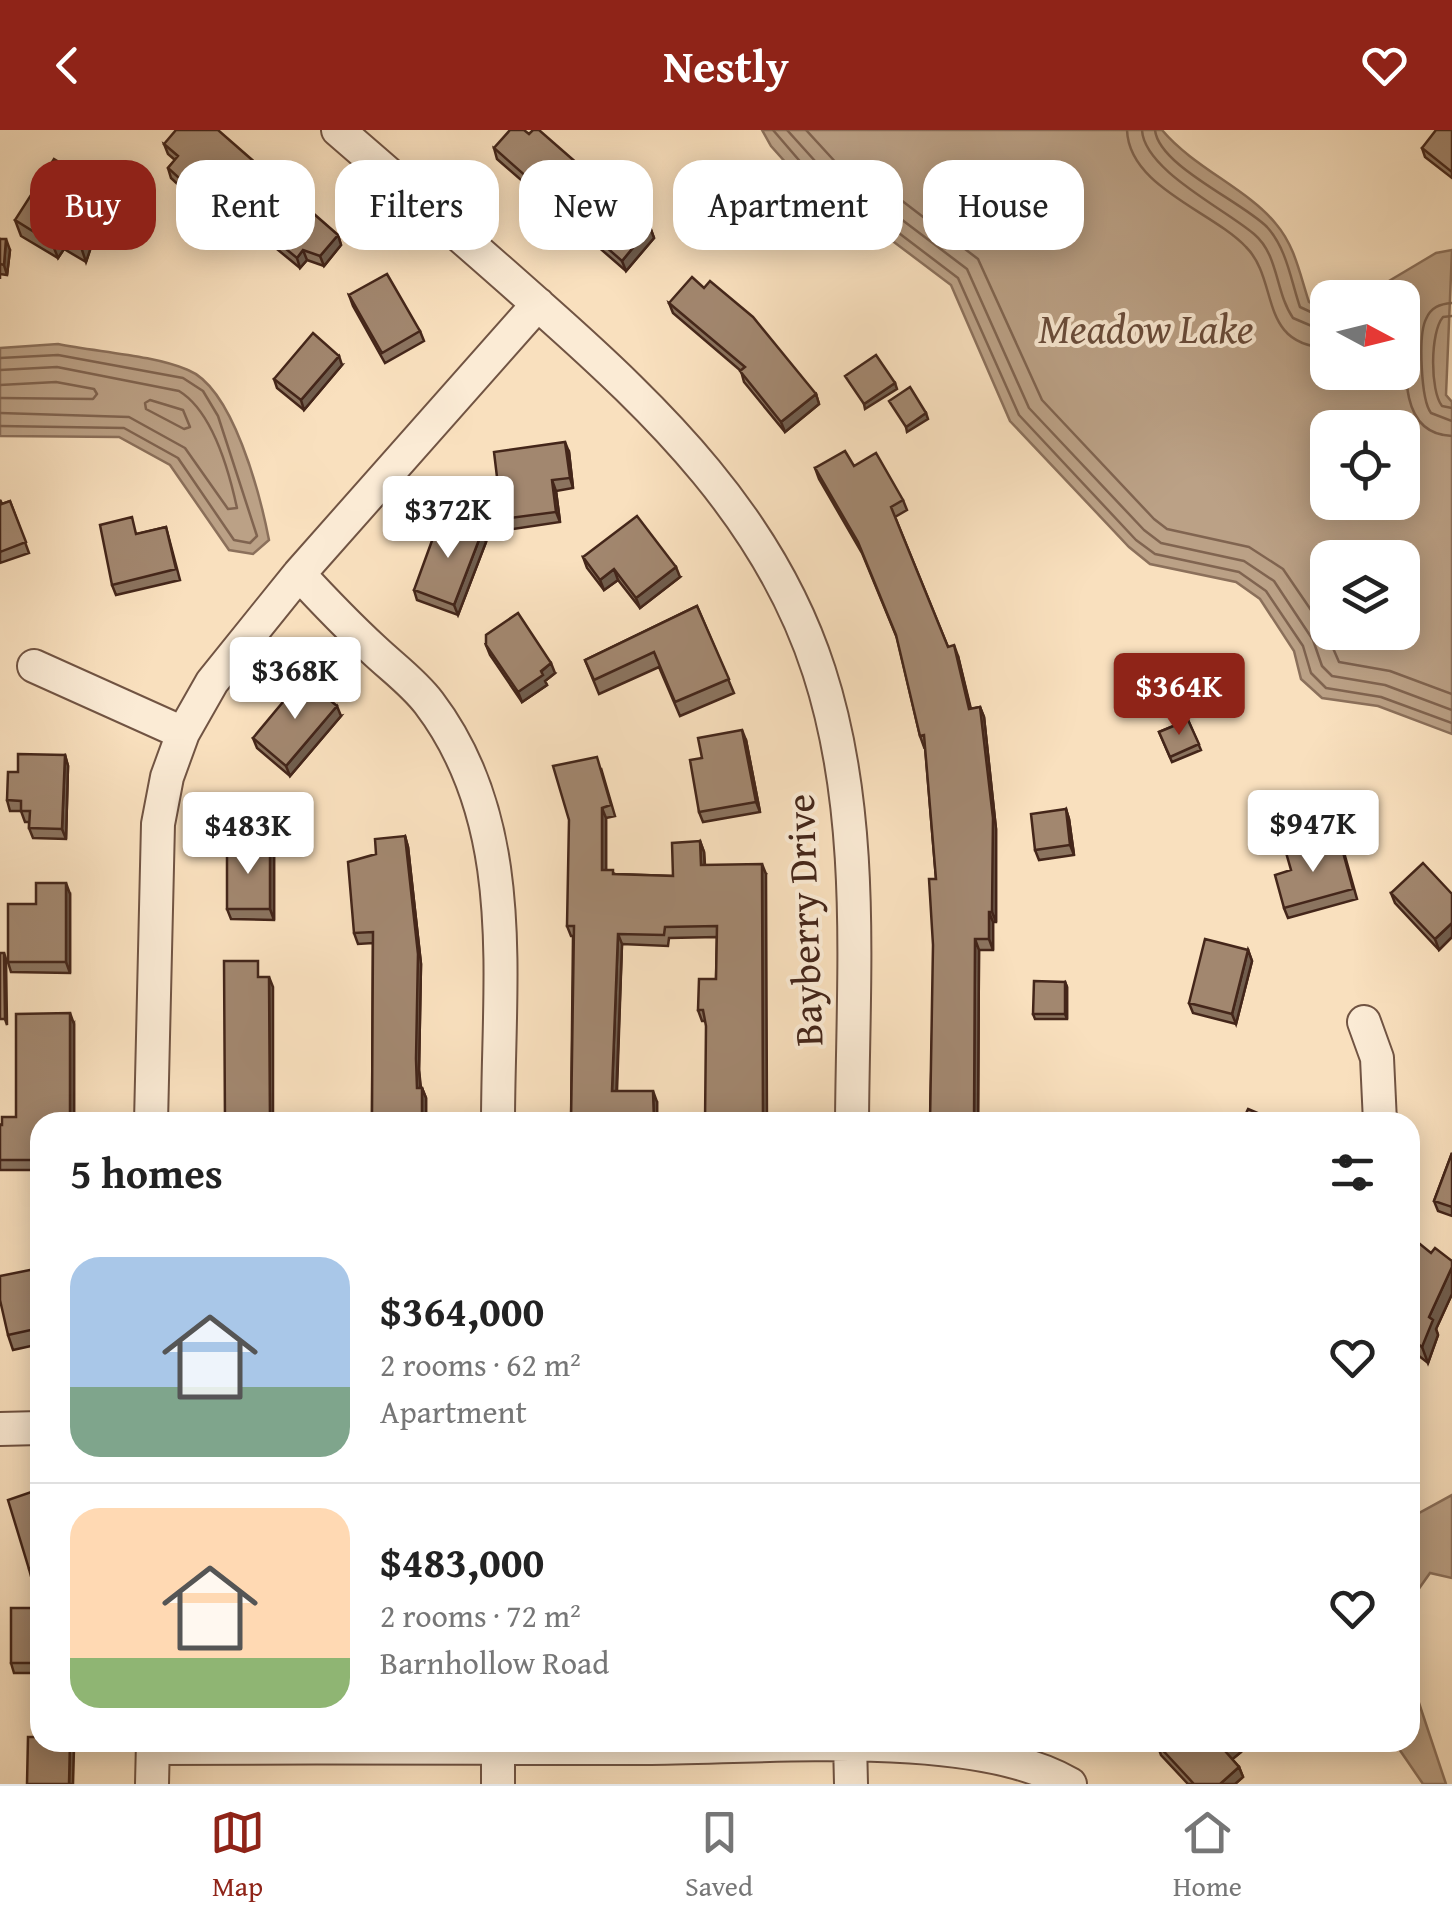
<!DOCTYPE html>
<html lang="en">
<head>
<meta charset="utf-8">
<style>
	:root { --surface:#fff; --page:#f2f2f2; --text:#222; --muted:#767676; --line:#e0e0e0; --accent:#8f2418 }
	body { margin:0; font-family:"Gentium Book Plus",serif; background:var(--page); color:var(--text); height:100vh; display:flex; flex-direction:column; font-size:38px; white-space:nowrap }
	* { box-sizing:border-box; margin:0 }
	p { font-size:32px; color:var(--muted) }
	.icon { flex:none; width:55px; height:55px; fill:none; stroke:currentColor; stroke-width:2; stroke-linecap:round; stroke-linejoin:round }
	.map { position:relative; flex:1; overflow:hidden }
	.side { position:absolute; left:30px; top:982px; width:1390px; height:640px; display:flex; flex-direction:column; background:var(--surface); border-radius:30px; box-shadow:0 5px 25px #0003 }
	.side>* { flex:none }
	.top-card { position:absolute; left:30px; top:30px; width:1392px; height:90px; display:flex; gap:20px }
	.needle { width:65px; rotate:97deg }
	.buttons { position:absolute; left:1310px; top:150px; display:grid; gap:20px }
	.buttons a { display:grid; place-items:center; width:110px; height:110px; border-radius:20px; background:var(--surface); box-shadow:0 5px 25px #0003; font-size:50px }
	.price { position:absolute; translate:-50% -85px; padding:0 22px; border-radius:10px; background:#fff; color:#222; font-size:32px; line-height:65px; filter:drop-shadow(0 2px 5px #0008) }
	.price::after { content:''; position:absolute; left:50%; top:60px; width:30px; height:22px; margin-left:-15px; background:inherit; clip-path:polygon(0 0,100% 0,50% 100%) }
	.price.on { background:var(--accent); color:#fff }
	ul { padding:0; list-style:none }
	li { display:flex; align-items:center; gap:30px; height:250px; padding:0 40px }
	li+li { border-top:2px solid var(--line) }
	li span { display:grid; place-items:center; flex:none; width:280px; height:200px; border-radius:30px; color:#555 }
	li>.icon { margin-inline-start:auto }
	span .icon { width:120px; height:120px; fill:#fffc; stroke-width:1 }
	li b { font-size:42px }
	h2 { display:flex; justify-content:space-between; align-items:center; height:120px; padding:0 40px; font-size:42px }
	.tag { padding:0 35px; border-radius:30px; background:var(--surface); box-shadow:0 5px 25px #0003; font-size:35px; line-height:90px }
	.tag.on { background:var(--accent); color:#fff }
	header { display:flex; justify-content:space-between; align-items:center; height:130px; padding:0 40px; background:var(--accent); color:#fff; font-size:45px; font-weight:600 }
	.dock { display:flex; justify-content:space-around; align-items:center; height:140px; border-top:2px solid var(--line); background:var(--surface); font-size:28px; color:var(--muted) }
	.dock a { display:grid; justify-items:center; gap:5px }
	.dock .on { color:var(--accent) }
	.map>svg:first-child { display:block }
	.water { fill:#bba186; stroke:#8b705b; stroke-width:2.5; fill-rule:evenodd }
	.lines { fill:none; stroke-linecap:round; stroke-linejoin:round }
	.shore { stroke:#806450; stroke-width:2.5 }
	.minor-casing { stroke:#715443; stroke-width:36 }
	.minor { stroke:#fbebd5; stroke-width:32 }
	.wall { fill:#8b745f; stroke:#44261a; stroke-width:2.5 }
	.shaded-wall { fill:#715e4e; stroke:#44261a; stroke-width:2.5 }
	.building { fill:#a2876f; stroke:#44261a; stroke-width:2.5 }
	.labels { text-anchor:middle; stroke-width:8; stroke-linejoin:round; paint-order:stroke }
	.street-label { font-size:40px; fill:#44261a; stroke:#fbebd5 }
	.water-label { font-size:42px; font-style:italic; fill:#684b3a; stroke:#fbebd5 }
</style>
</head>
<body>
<header><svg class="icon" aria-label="back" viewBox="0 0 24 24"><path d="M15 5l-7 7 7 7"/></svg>Nestly<svg class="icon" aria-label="heart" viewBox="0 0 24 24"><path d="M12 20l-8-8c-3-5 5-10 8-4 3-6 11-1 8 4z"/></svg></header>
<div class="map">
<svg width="1452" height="1654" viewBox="0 0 1452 1654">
	<rect width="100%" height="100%" fill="#f9e0be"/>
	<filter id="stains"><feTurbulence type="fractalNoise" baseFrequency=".002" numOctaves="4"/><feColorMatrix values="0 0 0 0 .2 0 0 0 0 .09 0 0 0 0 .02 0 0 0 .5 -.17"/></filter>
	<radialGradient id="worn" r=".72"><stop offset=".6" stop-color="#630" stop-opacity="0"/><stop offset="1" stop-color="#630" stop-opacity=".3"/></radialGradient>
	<path class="water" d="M762,0H1162C1194,38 1248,59 1276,94C1295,116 1300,145 1309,172L1327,182L1328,242H1402V168L1362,167L1436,123L1452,120L1446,265L1452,272V604L1378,576L1322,568L1301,549L1294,521L1260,469L1236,452L1150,434L1129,417L1010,291L951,155L882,103L829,81L771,16ZM1328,298H1402V372H1328ZM1328,428H1402V502H1328Z
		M58,214C97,222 153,225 188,240C233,258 260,364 269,410L253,424L229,420L170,335L119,307L0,306V218Z
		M1452,1365V1448L1430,1443L1418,1460L1410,1532V1388Z
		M1410,1546L1446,1654H1423L1395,1613L1410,1612Z"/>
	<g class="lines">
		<path class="shore" d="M773,0L835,72L887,94L958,148L1019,285L1136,410L1155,424L1239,442L1266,461L1303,516L1311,543L1326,558L1381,567L1452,593
			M787,0L843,62L893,83L967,139L1029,278L1144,400L1161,413L1244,431L1274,451L1313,510L1322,536L1332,546L1385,555L1452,580
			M806,0L851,49L901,70L978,129L1042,270L1154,389L1167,399L1249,417L1283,439L1326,502L1339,532L1390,541L1452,564
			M1127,0C1129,57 1212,81 1246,117C1280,151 1257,215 1328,218
			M1142,0C1144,40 1225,79 1254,104C1279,125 1275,162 1293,188L1328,203
			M1155,0C1159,36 1241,71 1267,97C1287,119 1291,151 1300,177L1328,190
			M1452,173C1440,174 1431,177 1426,189C1418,205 1421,270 1431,283L1452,291
			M1452,186L1443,187C1430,202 1430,261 1442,276L1452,278
			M1402,187L1409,191C1406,231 1395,304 1452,306
			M0,228L58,225L183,248L203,261L218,286L257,406L250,413L234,410L178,328L124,298L0,296
			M0,240L57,237L179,261C212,281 229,341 237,378L228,379L185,318L129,287L0,283
			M0,255L56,252L94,259L97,264L93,269L0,268
			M150,270L183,280L190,297L184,299L146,279L145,273Z"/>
		<g class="minor-casing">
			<path id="minor" d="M338,0C406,59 475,118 543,179C659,282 770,389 819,541C866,686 853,843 852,992
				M299,444C323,470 348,496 374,520C392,537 414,553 429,573C521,694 498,849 498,992
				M34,536L183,603
				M1364,892L1377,928L1380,992
				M151,992L158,694L167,647L183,603L212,552L299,444L538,174
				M0,1299L40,1298
				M498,1612V1654
				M850,1612L851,1654
				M153,1618C317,1617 481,1618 645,1618C760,1618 973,1597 1070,1654
				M152,1654L153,1612"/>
		</g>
		<use href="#minor" class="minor"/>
	</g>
	<path class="wall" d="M1452,0V48L1425,27L1422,18Z
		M164,14L338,105L341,115L324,136L307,130L300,138L227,78L216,90L171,48L168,38L175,30L168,24Z
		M494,18L650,97L654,108L626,141L497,29Z
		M98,68L94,74L100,90L86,132L64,119L58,128L21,106L15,90Z
		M0,109L10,120L7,145L0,144V149Z
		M349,165L420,201L424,211L385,233L353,176Z
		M669,173L816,264L819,274L785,302L744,252L741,241L673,183Z
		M342,235L304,280L277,258L274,249Z
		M569,322L573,358L556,361L560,392L506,400L502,389Z
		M854,336L903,370L907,380L895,387L948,517L958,526L971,579L980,577L984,587L996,699V792H993V820H979L978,992H930L936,749L925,616L924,617L920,606L897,508L862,423L819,349L815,338Z
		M0,370L2,374L10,371L29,423L0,433Z
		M166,397L180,450L116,465L112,455L137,404Z
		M486,412L458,485L417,470L414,460Z
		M583,427L680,447L640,478L618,450L604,460L587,438Z
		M697,476L734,563L680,586L659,537L599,564L585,530Z
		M486,515L555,543L545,551L547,555L522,572L490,525Z
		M341,586L290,646L257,618L253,608Z
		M1188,590L1201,620L1172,632L1159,602Z
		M746,610L760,682L703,692L699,682L702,628Z
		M65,625L68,636L66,709L33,708L29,698V692H25L21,681H10L7,670L18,642Z
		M601,638L615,686L606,688V740L615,744L673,746L700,711L704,722L705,735L766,744L705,891H702L698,880L716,849L717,807L669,808L668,816L622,814L617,961L657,972V992H571L573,806H571L567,796Z
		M1066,679L1069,689L1074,725L1039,730L1035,720Z
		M405,706L408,717L421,834L419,940L421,958H422L426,968V992H375L372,985L373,813L358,814L354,803L376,724Z
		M270,715L274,725V790L231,789L227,779Z
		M1313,723L1345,726L1357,769L1288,788L1284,778L1291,740Z
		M1391,763L1452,764V807L1439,820L1395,773Z
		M70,764V843L11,842L8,832L36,774Z
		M1248,820L1252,831L1236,894L1193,883L1189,873Z
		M1065,852L1067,857V889H1035L1033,884Z
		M74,894V992H40L39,1057L35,1047V1040H0V995L16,987Z
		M1452,1023V1086L1438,1081L1434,1071Z
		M1410,1116L1452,1131V1164L1436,1199L1438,1205L1428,1233L1410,1219Z
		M40,1121V1214L13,1220L8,1205L40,1138Z
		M40,1359V1447L32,1450L29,1439Z
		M40,1478V1552V1543H14L11,1533Z
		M1159,1612H1238L1241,1622L1232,1629L1239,1637L1243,1647L1235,1654H1188L1161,1625L1157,1614Z"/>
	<path class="shaded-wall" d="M92,52L98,68L88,82L83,67Z
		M224,68L227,78L216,90L213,79Z
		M95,75L100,90L86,132L81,117Z
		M650,97L654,108L626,141L622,131Z
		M59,103L64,119L58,128L52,113Z
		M338,105L341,115L324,136L320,126Z
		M6,109L10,120L7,145L4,135Z
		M303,120L307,130L300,138L297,128Z
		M339,226L342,235L304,280L301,270Z
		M895,253L897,259L865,279L864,274Z
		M816,264L819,274L785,302L781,292Z
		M926,283L928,289L907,302L906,297Z
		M565,312L569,322L573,358L570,348Z
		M552,350L556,361L560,392L556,382Z
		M482,402L486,412L458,485L454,475Z
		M676,437L680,447L640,478L636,468Z
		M614,439L618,450L604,460L600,450Z
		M954,515L958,526L973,590L969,579Z
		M551,533L555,543L545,551L547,555L522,572L518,562Z
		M337,576L341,586L290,646L286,636Z
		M980,577L984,587L996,699V792L992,782Z
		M742,600L746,610L760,682L756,672Z
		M65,625L68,636L66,709L62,699Z
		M602,678L606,688V751L602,740Z
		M1066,679L1069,689L1074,725L1070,715Z
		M405,706L408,717L421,834L419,940L421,968L417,958Z
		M700,711L704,722L705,746L701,735Z
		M270,715L274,725V790L270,779Z
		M762,734L766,744L767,992H763Z
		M66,753L70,764V843L66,832Z
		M989,782L993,792V820L989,809Z
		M1452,793V807L1439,820L1435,809Z
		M618,804L622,814L616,971L612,961Z
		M975,809L979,820L978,992H974Z
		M1248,820L1252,831L1236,894L1232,884Z
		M4,823L6,829L7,895L5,889Z
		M269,847L273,857V992H270Z
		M1065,852L1067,857V889L1065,884Z
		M70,883L74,894V992H70Z
		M422,958L426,968V992L422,985Z
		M653,961L657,972V992H654Z
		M1452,1137V1164L1436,1199L1438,1205L1428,1233L1422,1217L1429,1187Z
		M70,1612H72L74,1618L73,1654H69Z
		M1236,1612H1238L1241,1622L1229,1632L1226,1622Z
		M1239,1637L1243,1647L1235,1654H1220Z"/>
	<path class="building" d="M176,0H218L338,105L320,126L303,120L297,128L224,68L213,79L168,38L178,26L164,14Z
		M510,0H524L529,4L533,0H539L650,97L622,131L494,18Z
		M1436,0H1452V42L1422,18Z
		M54,29L92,52L83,67L95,75L81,117L59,103L52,113L15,90Z
		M0,109H6L4,135L0,134Z
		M387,144L420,201L382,223L349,165Z
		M692,147L704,158L710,151L753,187L816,264L781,292L740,241L745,237L669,173Z
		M313,203L339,226L301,270L274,249Z
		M876,225L895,253L864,274L845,246Z
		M910,257L926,283L906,297L889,271Z
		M565,312L570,348L552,350L556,382L502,389L494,322Z
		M845,321L854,336L876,323L903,370L891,377L948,517L954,515L969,579L980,577L993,688L992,782H989V809H975L974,992H930L933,815L929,749H936L924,605L920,606L896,505L858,412L815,338Z
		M0,370L2,374L10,371L26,412L0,422Z
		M441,386L482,402L454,475L414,460Z
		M637,386L676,437L636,468L614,439L600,450L583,427Z
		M132,387L136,404L166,397L176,439L112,455L100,395Z
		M697,476L729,549L675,572L654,522L594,550L585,530Z
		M518,483L551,533L541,541L543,545L518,562L486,515V505Z
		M303,548L337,576L286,636L253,608Z
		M1188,590L1199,614L1170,627L1159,602Z
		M742,600L756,672L699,682L690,630L702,628L698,608Z
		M18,624L65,625L62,699L29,698L30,681H21V671L7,670L8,642H18Z
		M597,627L611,675L602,678V740H613V744L673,746L672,713L700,711L701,735L762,734L763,992H705L706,896L703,880H698L699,849H716L717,796L665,797L664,805L618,804L612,961H653L654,992H571L574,796H567L569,690L553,636Z
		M1066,679L1070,715L1035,720L1031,684Z
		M405,706L418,824L416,929L417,958H422V985H372L373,802L354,803L348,732L376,724L375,709Z
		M1309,712L1313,723L1341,715L1353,759L1284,778L1275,745L1291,740L1285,719Z
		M227,714L270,715V779H227Z
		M1423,733L1452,764V793L1435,809L1391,763Z
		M36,753H66V832H8V774H36Z
		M1205,809L1248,820L1232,884L1189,873Z
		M0,823H4L5,889H0Z
		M224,831H258V847H269L270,992H225Z
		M1034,851L1065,852V884H1033Z
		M70,883V992H40V1047H35V1030H0V995H2V987H16V884Z
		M1248,979L1279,992H1242Z
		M1452,1023V1077L1434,1071Z
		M1415,1110L1431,1123L1435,1118L1452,1131V1137L1429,1187L1433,1190L1422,1217L1410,1208V1116Z
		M40,1121V1198L8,1205L0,1170V1146L40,1138L36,1122Z
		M40,1359V1436L29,1439L8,1370Z
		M11,1478H40V1550V1533H11Z
		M28,1607H40V1612H70L69,1654H27Z
		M1159,1612H1236L1226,1622L1239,1637L1220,1654H1194L1157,1614Z"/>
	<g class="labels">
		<g class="street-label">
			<text transform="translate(804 790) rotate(-92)" y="14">Bayberry Drive</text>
		</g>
		<g class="water-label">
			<text x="1146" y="213">Meadow Lake</text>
		</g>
	</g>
	<rect width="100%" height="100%" filter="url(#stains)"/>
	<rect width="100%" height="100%" fill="url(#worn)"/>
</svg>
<div class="buttons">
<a><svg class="needle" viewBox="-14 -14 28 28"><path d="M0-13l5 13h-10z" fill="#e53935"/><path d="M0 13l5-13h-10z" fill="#767676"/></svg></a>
<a><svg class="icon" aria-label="locate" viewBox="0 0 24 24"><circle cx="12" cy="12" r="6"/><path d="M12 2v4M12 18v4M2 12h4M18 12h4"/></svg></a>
<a><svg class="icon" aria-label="layers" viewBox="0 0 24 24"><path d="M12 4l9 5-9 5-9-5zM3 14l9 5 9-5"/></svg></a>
</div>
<b class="price" style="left:448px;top:431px">$372K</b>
<b class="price" style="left:295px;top:592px">$368K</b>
<b class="price on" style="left:1179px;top:608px">$364K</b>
<b class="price" style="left:1313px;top:745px">$947K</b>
<b class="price" style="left:248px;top:747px">$483K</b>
<div class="top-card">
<a class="tag on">Buy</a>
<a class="tag">Rent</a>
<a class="tag">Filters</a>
<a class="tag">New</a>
<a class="tag">Apartment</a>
<a class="tag">House</a>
</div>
<section class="side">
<h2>5 homes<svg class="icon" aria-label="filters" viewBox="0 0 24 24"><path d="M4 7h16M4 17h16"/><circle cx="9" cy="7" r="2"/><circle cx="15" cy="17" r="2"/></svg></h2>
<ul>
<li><span style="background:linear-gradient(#a9c7e8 65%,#7fa58c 0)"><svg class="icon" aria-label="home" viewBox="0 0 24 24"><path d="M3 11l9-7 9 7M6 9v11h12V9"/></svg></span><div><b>$364,000</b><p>2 rooms · 62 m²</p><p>Apartment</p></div><svg class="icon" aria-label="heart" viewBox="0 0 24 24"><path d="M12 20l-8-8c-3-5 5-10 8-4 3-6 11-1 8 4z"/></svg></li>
<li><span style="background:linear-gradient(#ffd9b3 75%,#8fb573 0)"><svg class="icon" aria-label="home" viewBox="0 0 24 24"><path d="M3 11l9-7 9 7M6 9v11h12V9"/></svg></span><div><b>$483,000</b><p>2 rooms · 72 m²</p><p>Barnhollow Road</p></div><svg class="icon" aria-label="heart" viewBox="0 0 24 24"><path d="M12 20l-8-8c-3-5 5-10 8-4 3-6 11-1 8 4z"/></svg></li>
</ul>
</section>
</div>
<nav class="dock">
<a class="on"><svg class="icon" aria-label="map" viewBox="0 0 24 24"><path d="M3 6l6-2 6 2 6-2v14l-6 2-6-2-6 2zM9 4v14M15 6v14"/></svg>Map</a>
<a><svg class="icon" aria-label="saved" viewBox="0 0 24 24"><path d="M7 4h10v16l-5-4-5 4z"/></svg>Saved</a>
<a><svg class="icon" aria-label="home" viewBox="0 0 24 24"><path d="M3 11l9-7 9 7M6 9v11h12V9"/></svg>Home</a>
</nav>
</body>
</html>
